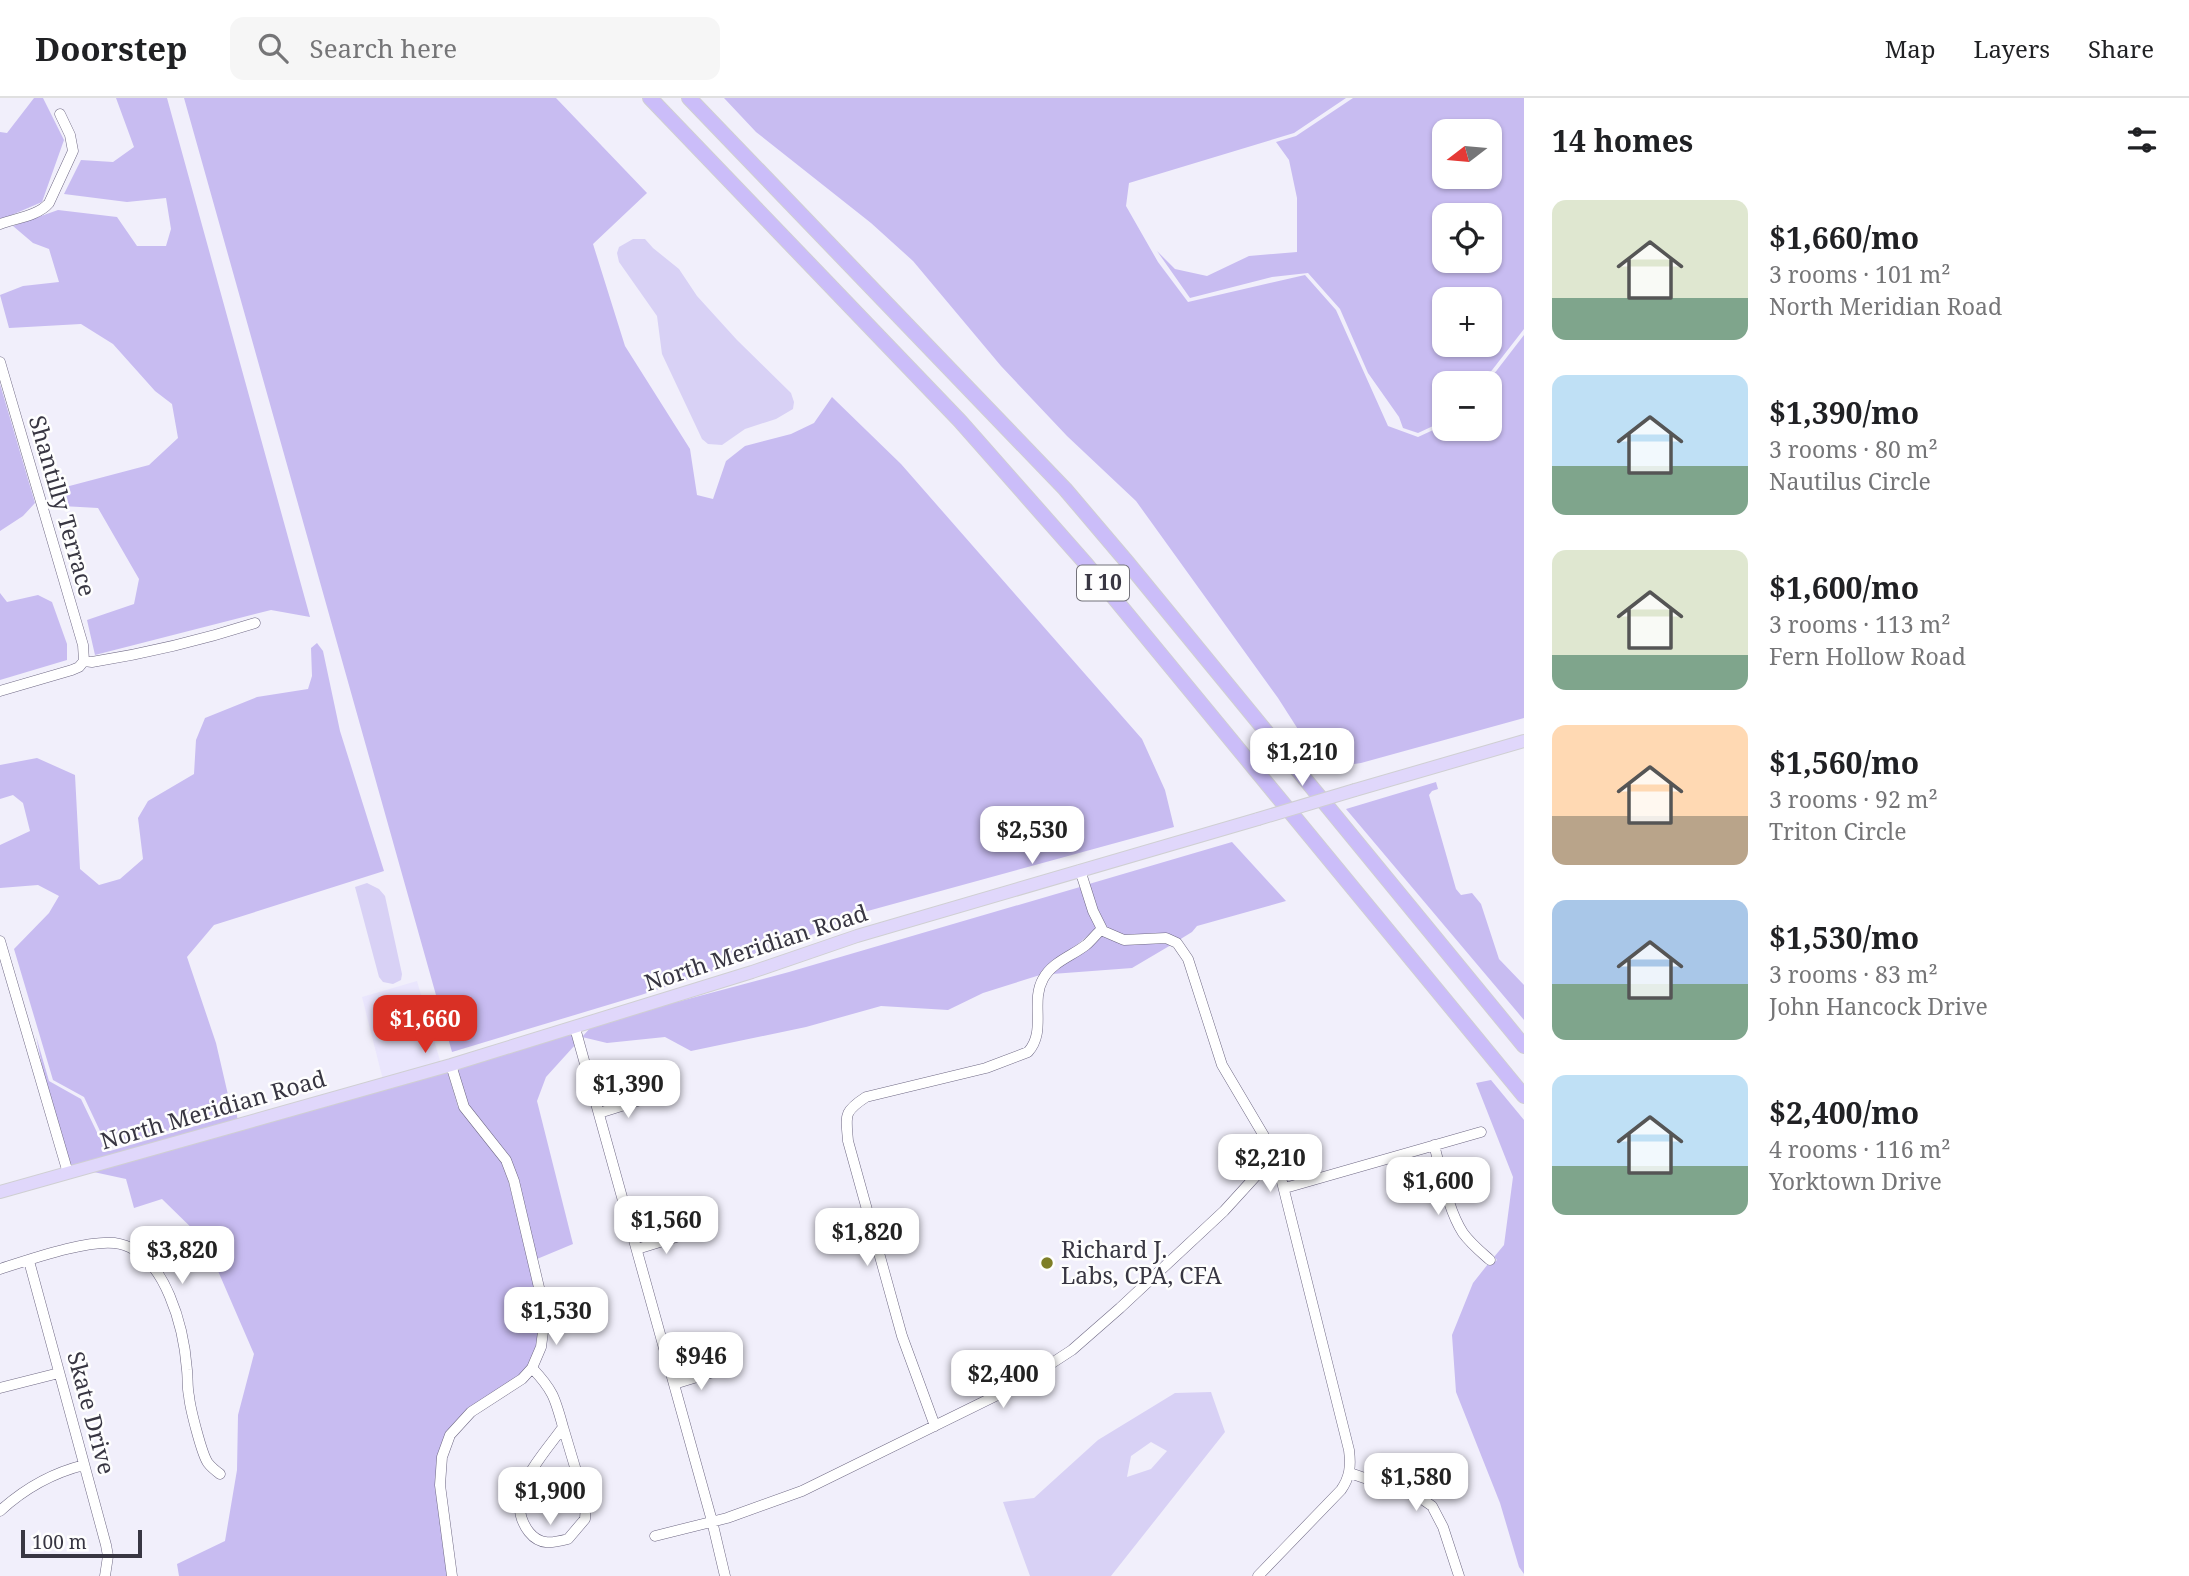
<!DOCTYPE html>
<html lang="en">
<head>
<meta charset="utf-8">
<style>
	:root { --surface:#fff; --page:#f6f6f6; --text:#202124; --muted:#757577; --line:#e0e0e0; --accent:#d93025 }
	body { margin:0; font-family:"Noto Serif",serif; background:var(--page); color:var(--text); height:100vh; display:flex; flex-direction:column; font-size:26px; white-space:nowrap }
	* { box-sizing:border-box; margin:0 }
	p { font-size:23px; color:var(--muted) }
	.icon { flex:none; width:38px; height:38px; fill:none; stroke:currentColor; stroke-width:2; stroke-linecap:round; stroke-linejoin:round }
	.map { position:relative; flex:1; overflow:hidden }
	.details { display:flex; flex-direction:column; background:var(--surface); width:665px }
	.details>* { flex:none }
	.needle { width:46px; rotate:254deg }
	.controls { position:absolute; left:1432px; top:21px; display:grid; gap:14px }
	.controls a { display:grid; place-items:center; width:70px; height:70px; border-radius:14px; background:var(--surface); box-shadow:0 2px 5px #0004; font-size:35px }
	.scale { position:absolute; left:21px; bottom:18px; width:121px; box-sizing:border-box; padding-left:7px; border:4px solid #383642; border-top:0; font-size:19px; line-height:24px; white-space:nowrap; color:#383642; -webkit-text-stroke:5px #fefefe; paint-order:stroke }
	.price { position:absolute; translate:-50% -60px; padding:0 16px; border-radius:14px; background:#fff; color:#222; font-size:23px; line-height:46px; filter:drop-shadow(0 2px 4px #0008) }
	.price::after { content:''; position:absolute; left:50%; top:42px; width:21px; height:16px; margin-left:-10px; background:inherit; clip-path:polygon(0 0,100% 0,50% 100%) }
	.price.active { background:var(--accent); color:#fff }
	ul { padding:0; list-style:none }
	li { display:flex; align-items:center; gap:21px; height:175px; padding:0 28px }
	li span { display:grid; place-items:center; flex:none; width:196px; height:140px; border-radius:14px; color:#555 }
	li>.icon { margin-inline-start:auto }
	span .icon { width:84px; height:84px; fill:#fffc; stroke-width:1 }
	li b { font-size:30px }
	h2 { display:flex; justify-content:space-between; align-items:center; height:84px; padding:0 28px; font-size:30px }
	header { display:flex; align-items:center; gap:42px; box-sizing:border-box; height:98px; padding:0 35px; background:var(--surface); border-bottom:2px solid var(--line) }
	header strong { font-size:33px }
	nav { display:flex; gap:38px; margin-inline-start:auto; font-size:24px }
	.search { width:490px; height:63px; background:var(--page); display:flex; align-items:center; gap:18px; box-sizing:border-box; padding:0 24px; border-radius:14px; color:var(--muted); font-size:26px }
	main { display:flex; flex:1; min-height:0 }
	.map>svg:first-child { display:block }
	.built { fill:#eae6fd }
	.green { fill:#c8bcf1; fill-rule:evenodd }
	.water { fill:#d8d1f5; fill-rule:evenodd }
	.lines { fill:none; stroke-linecap:round; stroke-linejoin:round }
	.minor-casing { stroke:#6f6984; stroke-width:11 }
	.major-casing { stroke:#cfcfd2; stroke-width:14 }
	.highway-casing { stroke:#cfcfd2; stroke-width:16 }
	.minor { stroke:#fff; stroke-width:10 }
	.major { stroke:#e0d7fb; stroke-width:12 }
	.highway { stroke:#cbbdf9; stroke-width:14 }
	.major-bridge-casing { stroke:#cfcfd2; stroke-width:14; stroke-linecap:butt }
	.major-bridge { stroke:#e0d7fb; stroke-width:12 }
	.poi-dot { fill:#7e7e27; stroke:#fefefe; stroke-width:2.5 }
	.labels { text-anchor:middle; stroke-width:5; stroke-linejoin:round; paint-order:stroke }
	.shield { fill:#fefefe; stroke:#73727a; stroke-width:2 }
	.shield-label { font-size:21px; font-weight:bold; fill:#383642 }
	.street-label { font-size:23px; fill:#383642; stroke:#fefefe }
	.poi-label { font-size:23px; fill:#383642; stroke:#fefefe; text-anchor:start }
</style>
</head>
<body>
<header>
<strong>Doorstep</strong>
<div class="search"><svg class="icon" aria-label="search" viewBox="0 0 24 24"><circle cx="10" cy="10" r="6"/><path d="M15 15l6 6"/></svg>Search here</div>
<nav><a>Map</a><a>Layers</a><a>Share</a></nav>
</header>
<main>
<div class="map">
<svg width="1524" height="1478" viewBox="0 0 1524 1478">
	<rect width="100%" height="100%" fill="#f1effb"/>
	<path class="built" d="M417,883L441,966L383,982L362,899Z"/>
	<path class="green" d="M34,0H43L64,42L42,104L0,122V34L7,35Z
		M116,0H167L310,519L271,512L95,557L87,522L134,506L139,481L98,410L62,408L58,391L149,367L178,340L172,306L155,293L113,246L81,226L9,230L0,197L23,188L59,184L49,151L33,145L13,128L58,112L117,119L137,148H166L171,131L166,100L127,104L64,96L81,62L113,64L134,49Z
		M184,0H556L647,95L593,146L625,248L690,351L697,397L713,401L726,363L745,348L791,336L814,325L832,299L901,366L1142,641L1165,692L1174,729L864,814L783,849L641,897L452,954Z
		M724,0H1346L1294,35L1129,85L1126,108L1158,164L1188,204L1305,177L1336,212L1388,328L1418,339L1444,327V331H1489V285H1487L1524,237V620L1361,665L1334,669L1317,661L1278,600L1136,403L1067,338L1001,268L913,163L871,125L756,34Z
		M1353,0H1524V231L1482,285H1444V323L1418,335L1403,330L1399,319L1368,275L1340,211L1308,175L1272,179L1190,200L1157,153L1175,171L1207,178L1249,158L1297,154V100L1289,62L1276,44L1296,38ZM1444,33H1489V79H1444ZM1444,117H1489V163H1444ZM1444,201H1489V247H1444Z
		M0,286L35,405L23,418L0,433Z
		M0,495L7,504L38,497L52,504L67,546V562L0,582Z
		M317,545L323,553L340,633L384,773L214,827L187,859L216,945L232,1014L108,1050L84,999L53,982L14,851L49,815L59,798L38,787L0,790V747L30,733L23,705L13,697L0,701V667L37,660L75,677L80,771L99,787L120,781L143,761L138,720L148,703L194,676L196,642L205,620L257,599L308,591L312,578L311,550Z
		M1436,684L1438,691L1432,693L1429,697L1456,791L1461,797L1472,795L1481,806L1499,861L1524,887V922L1346,711Z
		M1232,744L1286,803L1197,828L1192,834L1179,842L1160,835L1125,837L1111,832L1105,828L1097,811L1089,786Z
		M1080,789L1096,831L1040,877L983,895L948,912L881,908L806,929L691,953L665,939L607,945L582,939L591,929L628,917L789,874Z
		M1102,837C1124,851 1147,839 1171,847L1132,870L1052,876Z
		M572,935L575,947L546,979L537,1003L573,1146L537,1161L510,1060L468,1007L456,970Z
		M36,938L49,983L81,1001L105,1051L110,1053L233,1017L236,1013L238,1023L71,1069L44,977Z
		M447,972L458,1009L502,1064L509,1085L537,1199L540,1226L536,1248L528,1268L519,1278L478,1304L438,1359L435,1387L447,1478H179L177,1466L225,1443L237,1372L238,1317L254,1256L205,1143L162,1101L134,1110L126,1081L89,1073Z
		M1491,982L1524,1022V1476L1519,1469L1500,1405L1456,1294L1452,1237L1473,1185L1488,1166L1490,1168L1497,1162L1494,1159L1504,1147L1513,1079L1476,985Z"/>
	<path class="water" d="M633,141H645L653,150L679,171L697,198L737,242L791,295L794,304L793,311L776,321L745,331L722,347L708,346L702,341L662,256L657,218L619,164L617,155L619,149Z
		M367,785L379,791L385,798L402,876L401,882L393,886L383,884L379,879L355,789Z
		M1211,1294L1225,1334L1111,1478H1030L1003,1404L1034,1400L1098,1342L1175,1295ZM1151,1344L1167,1353L1151,1371L1127,1379L1131,1358Z"/>
	<g class="lines">
		<g class="minor-casing">
			<path id="minor" d="M0,126C16,120 38,118 49,105L73,53L70,37L60,16
				M0,264L83,547L84,563
				M84,563L92,564C148,555 202,542 255,525
				M0,593L72,572L79,569L84,563
				M1080,772L1093,813L1103,833L1124,842L1166,840L1177,845L1188,861L1222,967L1267,1043L1278,1068L1349,1352C1351,1368 1350,1379 1341,1392L1258,1478
				M0,843L68,1075
				M575,930L712,1423L725,1478
				M451,967L464,1009L506,1062L514,1083L541,1198L544,1226L541,1249L532,1270L522,1281L471,1314L450,1337L442,1359L440,1387L452,1478
				M599,1015L647,1000
				M1434,1047C1442,1075 1447,1110 1463,1135C1471,1146 1481,1154 1490,1162
				M1285,1090L1481,1034
				M637,1151L686,1136
				M29,1163L106,1447L108,1458L105,1478
				M0,1171C28,1162 93,1139 120,1146C166,1157 184,1231 187,1272C188,1280 187,1290 189,1298C190,1310 202,1357 208,1365C211,1369 216,1373 220,1376
				M532,1270C553,1292 555,1300 563,1329
				M674,1286L720,1272
				M0,1290L59,1275
				M935,1328L902,1238L848,1043C846,1017 843,1014 866,999L986,970L1028,954C1047,933 1030,904 1043,881C1052,864 1072,858 1086,847C1092,842 1096,836 1102,831
				M563,1329L586,1406L585,1421L568,1441C553,1445 540,1448 529,1434C501,1398 543,1358 563,1329Z
				M1350,1375L1419,1399L1432,1408L1443,1429L1459,1478
				M0,1413C24,1391 52,1375 84,1367
				M655,1438L727,1420L802,1393L1020,1286L1072,1252L1120,1210L1224,1113L1274,1058"/>
		</g>
		<g class="major-casing">
			<path id="major" d="M1355,692L1524,643
				M0,1094L451,967L752,874L857,838L1258,721"/>
		</g>
		<g class="highway-casing">
			<path id="highway" d="M650,0L960,323L1087,467L1524,998
				M689,0L1065,391L1127,464L1524,948"/>
		</g>
		<use href="#minor" class="minor"/>
		<use href="#major" class="major"/>
		<use href="#highway" class="highway"/>
		<g class="major-bridge-casing">
			<path id="major-bridge" d="M1258,721L1355,692"/>
		</g>
		<use href="#major-bridge" class="major-bridge"/>
	</g>
	<circle class="poi-dot" cx="1047" cy="1165" r="7"/>
	<g class="labels">
		<rect class="shield" x="1077" y="467.5" width="52" height="35" rx="5"/>
		<g class="shield-label">
			<text x="1103" y="492">I 10</text>
		</g>
		<g class="street-label">
			<text transform="translate(62 408) rotate(74)" y="8">Shantilly Terrace</text>
			<text transform="translate(756 850) rotate(-18)" y="8">North Meridian Road</text>
			<text transform="translate(213 1012) rotate(-16)" y="8">North Meridian Road</text>
			<text transform="translate(91 1315) rotate(75)" y="8">Skate Drive</text>
		</g>
		<g class="poi-label">
			<text x="1061" y="1160">Richard J.<tspan x="1061" dy="26">Labs, CPA, CFA</tspan></text>
		</g>
	</g>
</svg>
<div class="controls">
<a><svg class="needle" viewBox="-14 -14 28 28"><path d="M0-13l5 13h-10z" fill="#e53935"/><path d="M0 13l5-13h-10z" fill="#757577"/></svg></a>
<a><svg class="icon" aria-label="locate" viewBox="0 0 24 24"><circle cx="12" cy="12" r="6"/><path d="M12 2v4M12 18v4M2 12h4M18 12h4"/></svg></a>
<a>+</a>
<a>−</a>
</div>
<div class="scale">100 m</div>
<b class="price" style="left:1302px;top:690px">$1,210</b>
<b class="price" style="left:1032px;top:768px">$2,530</b>
<b class="price active" style="left:425px;top:957px">$1,660</b>
<b class="price" style="left:628px;top:1022px">$1,390</b>
<b class="price" style="left:1270px;top:1096px">$2,210</b>
<b class="price" style="left:1438px;top:1119px">$1,600</b>
<b class="price" style="left:666px;top:1158px">$1,560</b>
<b class="price" style="left:867px;top:1170px">$1,820</b>
<b class="price" style="left:182px;top:1188px">$3,820</b>
<b class="price" style="left:556px;top:1249px">$1,530</b>
<b class="price" style="left:701px;top:1294px">$946</b>
<b class="price" style="left:1003px;top:1312px">$2,400</b>
<b class="price" style="left:1416px;top:1415px">$1,580</b>
<b class="price" style="left:550px;top:1429px">$1,900</b>
</div>
<section class="details">
<h2>14 homes<svg class="icon" aria-label="filters" viewBox="0 0 24 24"><path d="M4 7h16M4 17h16"/><circle cx="9" cy="7" r="2"/><circle cx="15" cy="17" r="2"/></svg></h2>
<ul>
<li><span style="background:linear-gradient(#dfe7d0 70%,#7fa58c 0)"><svg class="icon" aria-label="home" viewBox="0 0 24 24"><path d="M3 11l9-7 9 7M6 9v11h12V9"/></svg></span><div><b>$1,660/mo</b><p>3 rooms · 101 m²</p><p>North Meridian Road</p></div></li>
<li><span style="background:linear-gradient(#bfe0f5 65%,#7fa58c 0)"><svg class="icon" aria-label="home" viewBox="0 0 24 24"><path d="M3 11l9-7 9 7M6 9v11h12V9"/></svg></span><div><b>$1,390/mo</b><p>3 rooms · 80 m²</p><p>Nautilus Circle</p></div></li>
<li><span style="background:linear-gradient(#dfe7d0 75%,#7fa58c 0)"><svg class="icon" aria-label="home" viewBox="0 0 24 24"><path d="M3 11l9-7 9 7M6 9v11h12V9"/></svg></span><div><b>$1,600/mo</b><p>3 rooms · 113 m²</p><p>Fern Hollow Road</p></div></li>
<li><span style="background:linear-gradient(#ffd9b3 65%,#b9a48a 0)"><svg class="icon" aria-label="home" viewBox="0 0 24 24"><path d="M3 11l9-7 9 7M6 9v11h12V9"/></svg></span><div><b>$1,560/mo</b><p>3 rooms · 92 m²</p><p>Triton Circle</p></div></li>
<li><span style="background:linear-gradient(#a9c7e8 60%,#7fa58c 0)"><svg class="icon" aria-label="home" viewBox="0 0 24 24"><path d="M3 11l9-7 9 7M6 9v11h12V9"/></svg></span><div><b>$1,530/mo</b><p>3 rooms · 83 m²</p><p>John Hancock Drive</p></div></li>
<li><span style="background:linear-gradient(#bfe0f5 65%,#7fa58c 0)"><svg class="icon" aria-label="home" viewBox="0 0 24 24"><path d="M3 11l9-7 9 7M6 9v11h12V9"/></svg></span><div><b>$2,400/mo</b><p>4 rooms · 116 m²</p><p>Yorktown Drive</p></div></li>
</ul>
</section>
</main>
</body>
</html>
